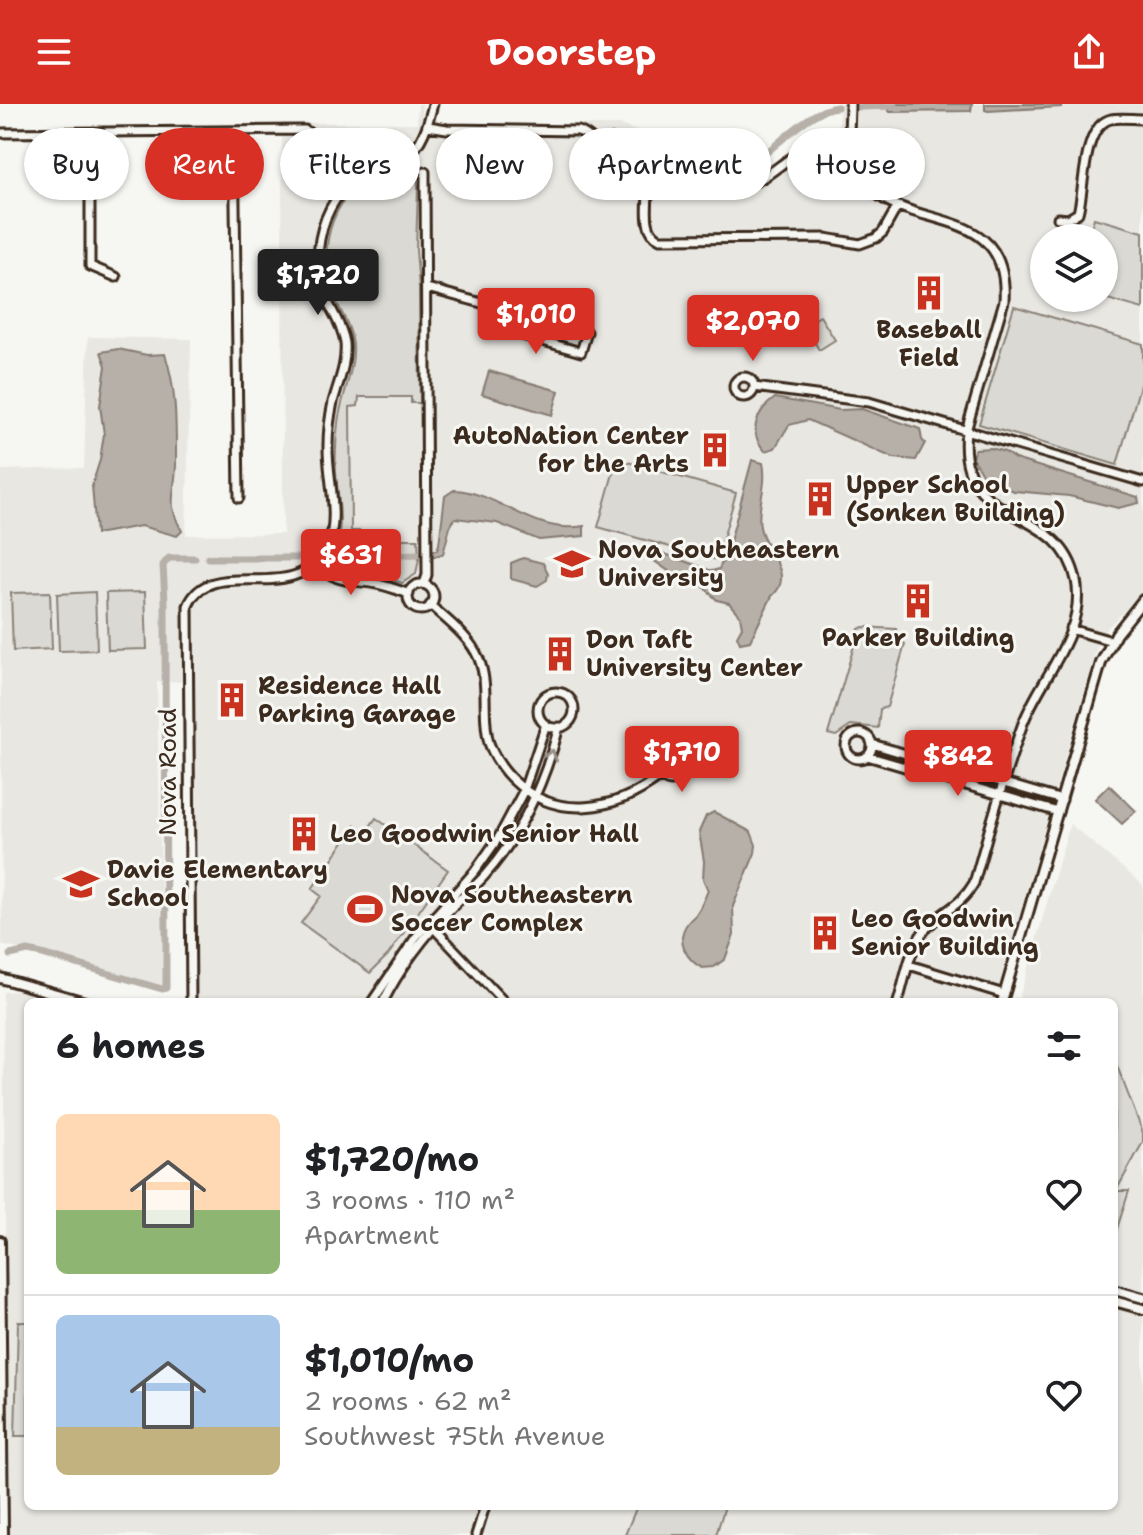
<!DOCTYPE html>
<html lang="en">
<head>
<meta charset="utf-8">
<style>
	:root { --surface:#fff; --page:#f6f6f6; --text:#202124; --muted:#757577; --line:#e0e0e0; --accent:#d93025 }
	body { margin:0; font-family:"Shantell Sans",sans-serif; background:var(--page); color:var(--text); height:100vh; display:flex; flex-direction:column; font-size:30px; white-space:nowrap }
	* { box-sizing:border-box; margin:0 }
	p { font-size:26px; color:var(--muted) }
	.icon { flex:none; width:44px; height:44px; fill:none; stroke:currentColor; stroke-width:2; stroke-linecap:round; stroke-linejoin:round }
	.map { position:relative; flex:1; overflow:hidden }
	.panel { position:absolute; left:24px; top:894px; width:1094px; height:512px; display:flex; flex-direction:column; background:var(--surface); border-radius:12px; box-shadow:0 2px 6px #0004 }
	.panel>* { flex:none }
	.guide { position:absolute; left:24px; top:24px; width:1096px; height:72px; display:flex; gap:16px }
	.controls { position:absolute; left:1030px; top:120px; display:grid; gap:16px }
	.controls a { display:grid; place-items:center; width:88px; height:88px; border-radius:50%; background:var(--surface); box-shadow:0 2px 6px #0004; font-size:40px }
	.price { position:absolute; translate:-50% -68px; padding:0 18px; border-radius:8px; background:var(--accent); color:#fff; font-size:26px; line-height:52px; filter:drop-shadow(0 2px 4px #0008) }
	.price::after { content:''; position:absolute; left:50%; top:48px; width:24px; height:18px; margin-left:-12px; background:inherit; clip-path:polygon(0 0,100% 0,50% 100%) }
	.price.active { background:#222; color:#fff }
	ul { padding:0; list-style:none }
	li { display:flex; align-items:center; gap:24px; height:200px; padding:0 32px }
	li+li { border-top:2px solid var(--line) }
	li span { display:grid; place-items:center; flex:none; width:224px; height:160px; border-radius:12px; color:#555 }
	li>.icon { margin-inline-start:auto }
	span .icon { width:96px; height:96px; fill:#fffc; stroke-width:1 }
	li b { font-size:34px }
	h2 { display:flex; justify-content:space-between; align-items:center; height:96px; padding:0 32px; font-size:34px }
	.pill { padding:0 28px; border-radius:36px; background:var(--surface); box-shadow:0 2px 6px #0004; font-size:28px; line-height:72px }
	.pill.active { background:var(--accent); color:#fff }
	header { display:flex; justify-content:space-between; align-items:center; height:104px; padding:0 32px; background:var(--accent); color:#fff; font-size:36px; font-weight:700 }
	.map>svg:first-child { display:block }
	.built { fill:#e8e7e2; fill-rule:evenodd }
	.green { fill:#dad9d3; stroke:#8a8278; stroke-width:2 }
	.water { fill:#b6b0a9; stroke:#857a71; stroke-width:2 }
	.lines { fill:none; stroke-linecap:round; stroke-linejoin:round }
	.canal { stroke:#b6b0a9; stroke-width:7 }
	.minor-casing { stroke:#3b2a1e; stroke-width:13 }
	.tertiary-casing { stroke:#3b2a1e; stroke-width:14 }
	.minor { stroke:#f6f6f2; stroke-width:7 }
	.tertiary { stroke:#f6f6f2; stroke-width:8 }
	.oneway { stroke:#989088 }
	.labels { text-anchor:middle; stroke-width:6; stroke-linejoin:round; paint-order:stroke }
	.poi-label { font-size:24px; font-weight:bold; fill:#3b2a1e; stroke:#f6f6f2; text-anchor:start }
	.street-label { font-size:24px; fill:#3b2a1e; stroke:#f6f6f2 }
</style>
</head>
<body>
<header><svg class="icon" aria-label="menu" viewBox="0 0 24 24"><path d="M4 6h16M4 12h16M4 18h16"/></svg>Doorstep<svg class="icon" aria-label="share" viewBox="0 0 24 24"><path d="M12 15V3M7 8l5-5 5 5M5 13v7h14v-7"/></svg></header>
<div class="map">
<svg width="1143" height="1431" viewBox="0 0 1143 1431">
	<rect width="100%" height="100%" fill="#f6f6f2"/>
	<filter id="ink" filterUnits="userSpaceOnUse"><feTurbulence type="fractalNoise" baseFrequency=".0125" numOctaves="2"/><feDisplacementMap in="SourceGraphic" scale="16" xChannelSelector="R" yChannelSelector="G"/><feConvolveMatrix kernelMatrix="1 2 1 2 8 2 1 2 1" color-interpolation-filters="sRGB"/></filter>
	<g filter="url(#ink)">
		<path class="built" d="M418,0H422L423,20L620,21L636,27L646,40L651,70L655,78H743L753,75L804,43L839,29V0H1143V488L1107,524L1097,544L994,898H196L191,577L157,578L163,882L2,841L0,366L84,364L88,233L191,235L186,431L283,430L282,19H417ZM1044,134H1104V194H1044Z
			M1070,720L1143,781V1431H8L3,888L20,887L58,898H28V1402H1114V898H1018Z"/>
		<path class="green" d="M414,58L418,82L416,146L419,184L420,299H411V293H359L358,302L350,303L351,427H360L361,435H418L419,455L416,470L402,479C379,469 348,475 329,457C347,423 338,404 336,368C335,351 336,335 338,319C341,292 355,267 353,240C351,223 342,210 335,195C321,163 324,124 345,95C363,72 391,73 414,58Z
			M1094,114L1143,128V205L1104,194V134H1088Z
			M1014,202L1143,240V271L1117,361L979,320Z
			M820,212L835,236L819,246L805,221Z
			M617,355L736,389L717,456L598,423Z
			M50,488L52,545L13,547L11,489Z
			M95,488L97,546L59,547L57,490Z
			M145,488L147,545L108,546L106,489Z
			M863,523L896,525L897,533L905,540L887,603L880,605L878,624L852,621L836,632L828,630L859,525Z
			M376,714L448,766L388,851L370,869L301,819L321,792L312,785L355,721L366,728Z
			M1114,954L1143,1029V1038L1116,1087H1129L1114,1134Z
			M18,1218H28V1332H15Z
			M637,1402H725L716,1431H625Z"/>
		<path class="water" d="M884,0H972L971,7L890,8Z
			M985,0H1061V3L988,7L985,6Z
			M118,245L147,251L165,250C177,286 176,323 176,361C175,392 166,398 182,427L177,432L141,422L96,430L92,381L100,356L104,330L100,302L106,262L101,248Z
			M489,267L559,287L552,311L482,290Z
			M775,294L840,306L862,305L920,325L922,336L925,339L916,356L893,354L808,316L789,321L775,344L765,347C748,329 755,308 775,294Z
			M991,344L1005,348L1015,355L1138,393L1139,399L1118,404L1069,392L1014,387L986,377L972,353L975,345Z
			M752,356L763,359C768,383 756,403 760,423C763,444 797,471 772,492L750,537L740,539L737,532L742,523L740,512L729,499L717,496L699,478L673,470L647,452L651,445L712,467L719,465L728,445Z
			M454,386C500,388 531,431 584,422V432L539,436L497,419L455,414L450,423L443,450L432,453L433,446H437L439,440L445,392Z
			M523,454L543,459L548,469L547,476L537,482L511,475V459Z
			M1109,681L1136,707L1122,720L1095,695Z
			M714,708L751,728L756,741L755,749L733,802L734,831L725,855L714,863L702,864C687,856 675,837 687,820C689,816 693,814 696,810C701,803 705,794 708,786L703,775L704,757L699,728L706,712Z"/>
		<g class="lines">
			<path class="canal" d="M860,3L894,2
				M612,32C620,42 627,52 639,57C656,65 740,66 755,57C778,42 810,5 837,3
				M339,453L418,450
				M208,454H296
				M10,851L28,847L42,850L162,885L166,884L165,497L163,461L169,454H195"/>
			<g class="minor-casing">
				<path id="minor" d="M850,0C850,17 847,39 852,55C879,141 1011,83 1004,197L966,327C955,426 1060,397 1076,476C1087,530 1038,576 1022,622C1003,674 989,727 974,779C960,804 940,807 924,827C909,846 905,875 898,898
					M428,22L447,25L578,27C598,34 603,53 618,67C641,88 716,84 748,81C762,76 773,67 785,58C804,45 828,36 850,34
					M234,27L239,394
					M0,29L305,26L319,36
					M90,29V162L116,173
					M648,82C649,99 641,127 660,135L825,134L860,140L876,134L883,128L897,103
					M1058,114L1068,115L1078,109C1085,85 1082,22 1111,15C1120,13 1133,15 1143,15
					M427,184L587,228L581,248L498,224L504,206
					M734 283a10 10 0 1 1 20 0a10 10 0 1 1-20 0Z
					M754,283L869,298L1143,378
					M316,459C338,481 349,475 377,480C388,482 398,486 409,490
					M424,480L427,471L425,68
					M408 493a13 13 0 1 1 26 0a13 13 0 1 1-26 0Z
					M430,501C448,517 470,533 479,555C490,583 481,611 489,639C494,653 502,665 512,675C556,718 616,707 661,672
					M1070,525L1112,537
					M538 606a18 18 0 1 1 36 0a18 18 0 1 1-36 0Z
					M846 642a13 13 0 1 1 26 0a13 13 0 1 1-26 0Z
					M872,640L1062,696
					M867,652L1058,708
					M660 666a11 11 0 1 1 22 0a11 11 0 1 1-22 0Z
					M430,820L504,898
					M909,861L1004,890
					M191,898L188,502C211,447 294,507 327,443C341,415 327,372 328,341C328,327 330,312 333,298C338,279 347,260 345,239C343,224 335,213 329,200C319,180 316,157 320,135C325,108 341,79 367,68C380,62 395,62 406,53C423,40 428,20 433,0
					M372,898L416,833L475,767L499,733L524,686L546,620
					M383,898C401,862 427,829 455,800C465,790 477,781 486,770C522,729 545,676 559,623
					M476,1431L485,1402"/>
			</g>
			<g class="tertiary-casing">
				<path id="tertiary" d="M0,874L85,898
					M1002,898L1101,559L1116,530L1143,496
					M0,1137L3,1431
					M1114,1186L1143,1194
					M1114,1197L1143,1205"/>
			</g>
			<use href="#minor" class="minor"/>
			<use href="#tertiary" class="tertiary"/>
		</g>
		<defs><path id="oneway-chevron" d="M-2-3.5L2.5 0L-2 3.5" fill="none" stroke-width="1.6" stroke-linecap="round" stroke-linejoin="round" transform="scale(2)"/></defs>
		<use class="oneway" href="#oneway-chevron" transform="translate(551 651) rotate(-72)"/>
	</g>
	<defs>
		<g id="building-bare" transform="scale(2.76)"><path d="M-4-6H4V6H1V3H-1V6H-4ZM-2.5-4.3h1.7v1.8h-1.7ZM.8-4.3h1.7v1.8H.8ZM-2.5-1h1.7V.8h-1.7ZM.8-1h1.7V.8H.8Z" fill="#c8321e" stroke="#f6f6f2" stroke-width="2.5" paint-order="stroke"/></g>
		<g id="university-bare" transform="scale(2.76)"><path d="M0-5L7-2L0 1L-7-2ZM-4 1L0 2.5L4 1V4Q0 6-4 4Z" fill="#c8321e" stroke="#f6f6f2" stroke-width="2.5" paint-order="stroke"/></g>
		<g id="school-bare" transform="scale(2.76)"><path d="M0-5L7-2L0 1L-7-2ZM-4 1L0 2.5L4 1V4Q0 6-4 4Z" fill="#c8321e" stroke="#f6f6f2" stroke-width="2.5" paint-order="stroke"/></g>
		<g id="stadium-bare" transform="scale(2.76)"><path d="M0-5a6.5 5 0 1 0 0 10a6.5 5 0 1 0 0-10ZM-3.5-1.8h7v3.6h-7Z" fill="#c8321e" stroke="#f6f6f2" stroke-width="2.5" paint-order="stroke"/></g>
	</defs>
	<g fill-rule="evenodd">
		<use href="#building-bare" x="929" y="189"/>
		<use href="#building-bare" x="715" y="346"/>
		<use href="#building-bare" x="820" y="395"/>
		<use href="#university-bare" x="572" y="460"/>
		<use href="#building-bare" x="918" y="497"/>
		<use href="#building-bare" x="560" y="550"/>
		<use href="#building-bare" x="232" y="596"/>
		<use href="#building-bare" x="304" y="730"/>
		<use href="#school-bare" x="81" y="780"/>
		<use href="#stadium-bare" x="365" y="805"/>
		<use href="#building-bare" x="825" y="829"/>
	</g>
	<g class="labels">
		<g class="poi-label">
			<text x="929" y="234" text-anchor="middle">Baseball<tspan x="929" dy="28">Field</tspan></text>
			<text x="689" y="340" text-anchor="end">AutoNation Center<tspan x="689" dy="28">for the Arts</tspan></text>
			<text x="846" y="389">Upper School<tspan x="846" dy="28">(Sonken Building)</tspan></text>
			<text x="598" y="454">Nova Southeastern<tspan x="598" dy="28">University</tspan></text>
			<text x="918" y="542" text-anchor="middle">Parker Building</text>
			<text x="586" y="544">Don Taft<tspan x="586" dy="28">University Center</tspan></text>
			<text x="258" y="590">Residence Hall<tspan x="258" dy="28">Parking Garage</tspan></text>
			<text x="330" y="738">Leo Goodwin Senior Hall</text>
			<text x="107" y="774">Davie Elementary<tspan x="107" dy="28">School</tspan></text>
			<text x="391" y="799">Nova Southeastern<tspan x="391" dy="28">Soccer Complex</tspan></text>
			<text x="851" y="823">Leo Goodwin<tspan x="851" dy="28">Senior Building</tspan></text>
		</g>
		<g class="street-label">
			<text transform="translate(168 668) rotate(-90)" y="8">Nova Road</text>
		</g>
	</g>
</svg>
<div class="controls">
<a><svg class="icon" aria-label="layers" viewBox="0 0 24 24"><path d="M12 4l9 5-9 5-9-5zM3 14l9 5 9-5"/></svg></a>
</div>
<b class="price active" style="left:318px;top:213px">$1,720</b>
<b class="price" style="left:536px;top:252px">$1,010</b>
<b class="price" style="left:753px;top:259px">$2,070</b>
<b class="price" style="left:351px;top:493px">$631</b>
<b class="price" style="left:682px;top:690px">$1,710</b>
<b class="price" style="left:958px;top:694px">$842</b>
<div class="guide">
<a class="pill">Buy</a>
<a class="pill active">Rent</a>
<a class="pill">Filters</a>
<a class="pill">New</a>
<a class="pill">Apartment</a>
<a class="pill">House</a>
</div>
<section class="panel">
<h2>6 homes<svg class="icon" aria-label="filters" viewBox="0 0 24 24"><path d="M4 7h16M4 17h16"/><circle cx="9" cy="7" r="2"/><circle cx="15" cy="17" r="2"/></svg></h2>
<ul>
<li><span style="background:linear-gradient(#ffd9b3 60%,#8fb573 0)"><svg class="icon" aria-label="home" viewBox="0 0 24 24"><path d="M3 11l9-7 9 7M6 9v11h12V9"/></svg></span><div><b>$1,720/mo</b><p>3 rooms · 110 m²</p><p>Apartment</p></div><svg class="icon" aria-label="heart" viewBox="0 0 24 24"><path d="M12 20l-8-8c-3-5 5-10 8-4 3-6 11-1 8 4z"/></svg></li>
<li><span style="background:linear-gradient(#a9c7e8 70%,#c2b280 0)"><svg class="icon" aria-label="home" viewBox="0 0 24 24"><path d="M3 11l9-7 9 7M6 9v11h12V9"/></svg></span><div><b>$1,010/mo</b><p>2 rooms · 62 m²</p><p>Southwest 75th Avenue</p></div><svg class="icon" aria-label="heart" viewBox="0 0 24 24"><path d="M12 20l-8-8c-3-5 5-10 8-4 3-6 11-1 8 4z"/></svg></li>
</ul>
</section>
</div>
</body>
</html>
